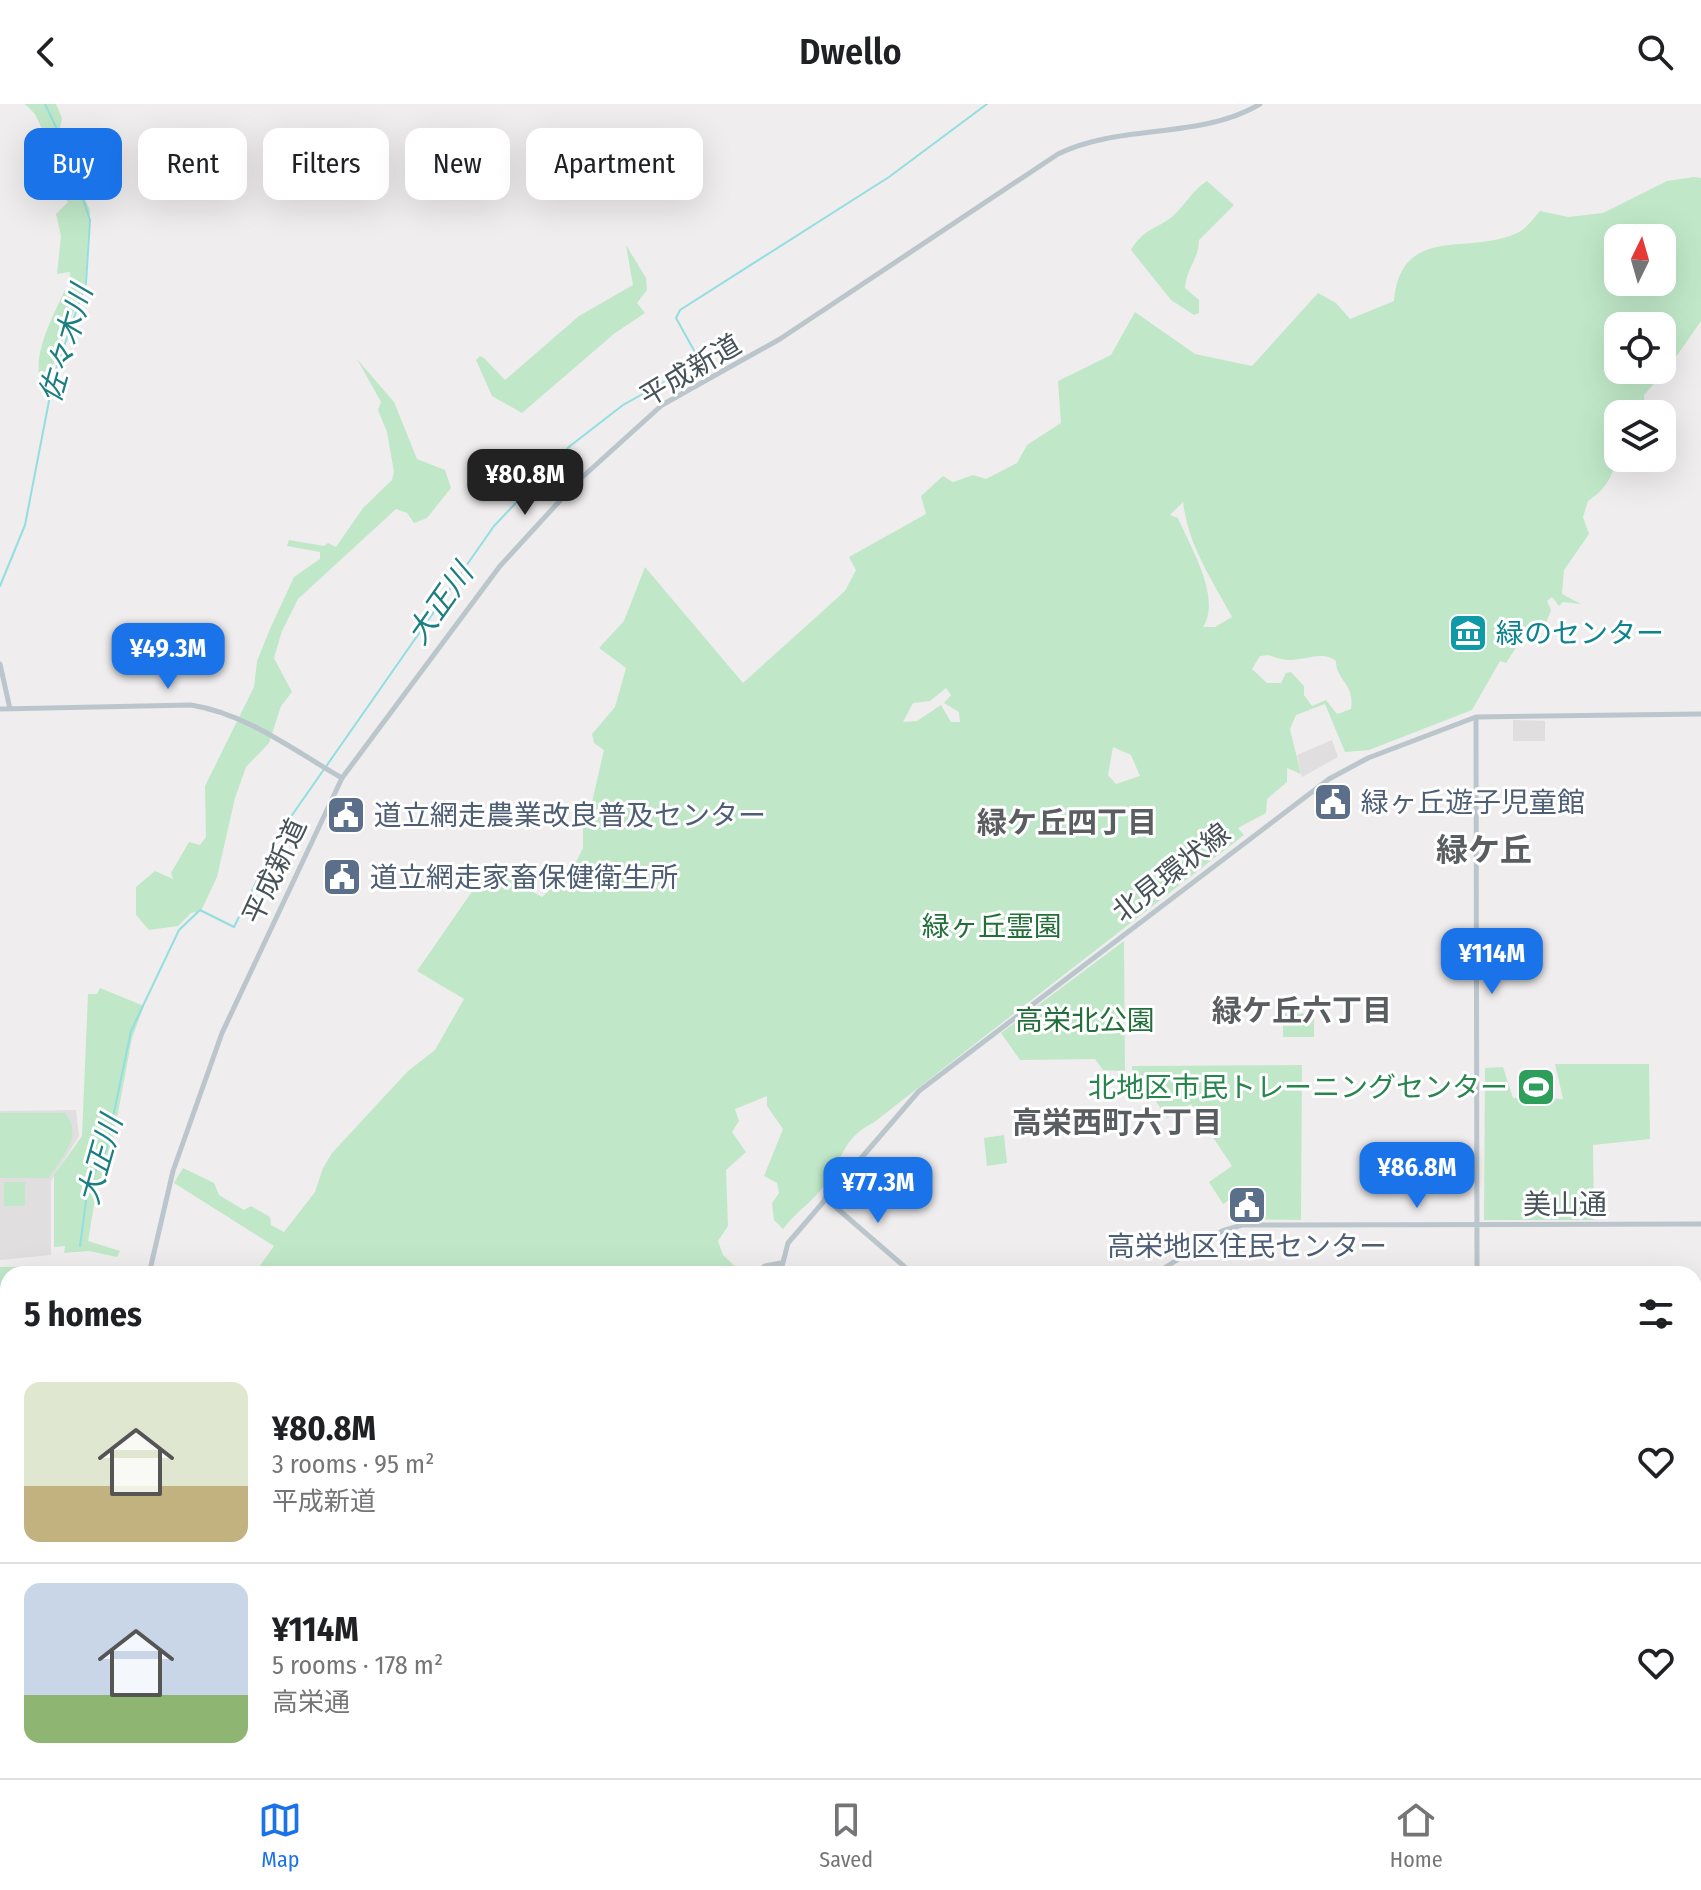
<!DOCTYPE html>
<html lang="en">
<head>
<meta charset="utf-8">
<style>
	:root { --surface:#fff; --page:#f2f2f2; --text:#202124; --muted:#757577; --line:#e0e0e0; --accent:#1a73e8 }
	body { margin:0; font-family:"Fira Sans Condensed","Noto Sans JP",sans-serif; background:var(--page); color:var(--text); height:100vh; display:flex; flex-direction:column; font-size:30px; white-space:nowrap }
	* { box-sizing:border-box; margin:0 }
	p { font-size:26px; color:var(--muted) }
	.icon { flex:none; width:44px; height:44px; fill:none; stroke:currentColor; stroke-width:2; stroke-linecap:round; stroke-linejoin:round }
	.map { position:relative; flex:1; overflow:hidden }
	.drawer { position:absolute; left:0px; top:1162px; width:1702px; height:512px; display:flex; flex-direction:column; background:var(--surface); border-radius:24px 24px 0 0; box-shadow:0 8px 32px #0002 }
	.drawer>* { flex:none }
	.banner { position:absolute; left:24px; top:24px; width:800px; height:72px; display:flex; gap:16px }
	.needle { width:52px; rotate:5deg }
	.buttons { position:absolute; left:1604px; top:120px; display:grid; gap:16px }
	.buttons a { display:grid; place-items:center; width:72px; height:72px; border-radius:16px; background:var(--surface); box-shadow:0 8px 32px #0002; font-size:40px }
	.price { position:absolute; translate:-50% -68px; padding:0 18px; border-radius:16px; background:var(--accent); color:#fff; font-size:26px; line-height:52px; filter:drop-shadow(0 2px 4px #0008) }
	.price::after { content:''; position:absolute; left:50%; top:48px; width:24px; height:18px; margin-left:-12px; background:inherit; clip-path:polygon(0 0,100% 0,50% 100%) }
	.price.selected { background:#222; color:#fff }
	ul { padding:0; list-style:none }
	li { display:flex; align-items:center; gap:24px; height:200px; padding:0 24px }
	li+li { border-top:2px solid var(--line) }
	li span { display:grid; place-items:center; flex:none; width:224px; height:160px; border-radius:16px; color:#555 }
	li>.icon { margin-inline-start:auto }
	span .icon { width:96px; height:96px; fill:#fffc; stroke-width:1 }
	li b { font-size:34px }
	h2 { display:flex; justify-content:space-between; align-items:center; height:96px; padding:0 24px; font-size:34px }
	.chip { padding:0 28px; border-radius:16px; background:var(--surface); box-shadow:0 8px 32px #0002; font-size:28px; line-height:72px }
	.chip.selected { background:var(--accent); color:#fff }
	header { display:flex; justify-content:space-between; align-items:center; height:104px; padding:0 24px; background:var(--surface); font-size:36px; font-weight:600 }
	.menu { display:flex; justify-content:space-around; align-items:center; height:112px; border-top:2px solid var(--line); background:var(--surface); font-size:22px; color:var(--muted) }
	.menu a { display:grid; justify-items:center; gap:4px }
	.menu .selected { color:var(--accent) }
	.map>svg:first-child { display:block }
	.education { fill:#e0dede }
	.green { fill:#c0e8c8; fill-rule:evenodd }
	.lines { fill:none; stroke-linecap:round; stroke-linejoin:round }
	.stream { stroke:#92dee0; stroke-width:2 }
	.river { stroke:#92dee0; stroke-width:7 }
	.secondary { stroke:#bac6cc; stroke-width:5 }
	.labels { text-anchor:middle; stroke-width:6; stroke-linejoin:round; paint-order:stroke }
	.street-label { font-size:28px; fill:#475358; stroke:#fff }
	.culture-label { font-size:28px; fill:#0d838f; stroke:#fff; text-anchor:start }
	.service-label { font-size:28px; fill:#4e5e75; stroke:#fff; text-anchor:start }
	.park-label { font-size:28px; fill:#226f3a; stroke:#fff }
	.leisure-label { font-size:28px; fill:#27864d; stroke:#fff; text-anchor:end }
	.water-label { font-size:30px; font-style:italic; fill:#1b7e81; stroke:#fff }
	.neighbourhood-label { font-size:30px; font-weight:bold; fill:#5a5e61; stroke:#fff }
	.quarter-label { font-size:32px; font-weight:bold; fill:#5a5e61; stroke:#fff }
</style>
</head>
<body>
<header><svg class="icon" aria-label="back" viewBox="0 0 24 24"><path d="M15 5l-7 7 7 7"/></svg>Dwello<svg class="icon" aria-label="search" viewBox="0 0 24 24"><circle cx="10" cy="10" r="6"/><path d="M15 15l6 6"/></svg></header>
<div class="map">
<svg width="1701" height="1674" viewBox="0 0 1701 1674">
	<rect width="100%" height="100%" fill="#efeded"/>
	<path class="education" d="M1513,616L1545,617V637H1513Z
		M1332,636L1338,653L1302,673L1297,651Z
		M76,1006L79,1032L51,1077V1151L0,1156V1007Z
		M0,1319L8,1322V1446H0Z"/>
	<path class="green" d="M25,0H56L62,14L60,24L66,36L64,53L90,106L85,178L49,271L41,277C31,252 54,210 65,186L71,184L70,168L57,170L61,132L56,110L68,98C51,78 46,74 53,48L35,10Z
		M1694,73L1701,74V217L1669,263L1644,291L1645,310H1618C1618,344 1621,376 1588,397L1583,413L1589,430L1564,466L1562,490L1581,500L1563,498L1559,502L1552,493L1547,497L1551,506L1544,524L1537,528L1530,522L1506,559L1500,557L1472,606L1369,646L1345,648L1325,600L1296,611L1290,625L1301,670L1287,664V678L1267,695L1266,709L1238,724L1244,731L873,1019C840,1034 841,1064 819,1088C808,1101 794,1110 783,1125L774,1116L772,1099L779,1089L777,1079L764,1072L783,1025L767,1002V992L735,1005L739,1017L732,1028L746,1048L726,1066L728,1122L718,1137L723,1151L743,1170H254L274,1142L174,1079L183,1064L214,1079L219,1091L244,1106L251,1102L270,1113L271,1121L284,1128L315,1088L323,1064L332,1049L408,967L435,946L464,895L417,867L489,763L542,793L572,766L583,744V720L592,698L604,646L594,639L592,630L615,603L626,564L599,544L624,517L645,463L743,579L845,487L856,466L849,453L926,410L921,392L943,372L953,378L973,371L986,375L1017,359L1027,341L1061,319L1058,277L1111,251L1135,208L1195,250L1252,262L1318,189L1336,199L1350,215L1394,197C1401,119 1469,152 1517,129C1527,124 1533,115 1540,107L1568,113L1603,109L1667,77ZM1618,134H1662V178H1618ZM1618,222H1662V266H1618ZM1183,398C1189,444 1212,475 1232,513L1215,523H1203C1222,493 1190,443 1178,414L1170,411ZM1269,551C1300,565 1316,543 1336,557C1336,577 1355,579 1351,605L1337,610L1326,596L1312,602L1304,591V582L1291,568L1286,569L1281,579H1267L1252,565L1260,552ZM946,584L951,591L944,599L959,608L960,618H951L941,601L917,617L903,618L913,599L930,597ZM1113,643L1131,651L1140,672L1116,680L1108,671Z
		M1207,77L1234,101L1199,136C1199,155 1186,165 1185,184L1199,196V209L1194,211L1171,196L1131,146C1145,122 1159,126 1176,109C1187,98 1193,86 1207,77Z
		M626,141L646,174L647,186L637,199L645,209L615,229L522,309L492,292L476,256L480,252L484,254L505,276L579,212L633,181Z
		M357,255L394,298L417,355L445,366L451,384L427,414L414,419L407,409L396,405L298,495L282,527L274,554L292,588L281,602L269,639L246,663L235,694L217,773L201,807L191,809L178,822L149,826L136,811V783L155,767L173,775L171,769L189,738L200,741L206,733L205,682L254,583L257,557L270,525L294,473L320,455V448L287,442L289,436L324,442L328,439L336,443L363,404L392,376L394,368L387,328L378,306L381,298Z
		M1124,837L1125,967L1103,966L1095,955L1020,956L1001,929Z
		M100,884L144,902L132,934L111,1046L96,1089L88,1137L120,1147L117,1153L89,1147L64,1149L65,1142L54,1143V1071L82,1032L88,890H97Z
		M1283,909L1314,910V933H1283Z
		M1555,960H1649L1650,1035L1593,1041L1594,1116H1484L1485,964L1503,963L1513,994L1563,995Z
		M1302,961L1301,1116L1239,1115L1256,1103L1244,1086L1223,1100L1209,1078L1232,1062L1191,1000L1167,1014L1140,973L1132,966V962Z
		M0,1009H65C84,1032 62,1053 49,1074H0Z
		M1004,1031L1007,1059L987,1062L984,1034Z
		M4,1078H25V1102H4Z
		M101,1162V1170H8V1318L0,1315V1163Z"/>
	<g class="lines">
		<path class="stream" d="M0,482L25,421L54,271L86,179L90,116L66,44L45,0
			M80,1142L88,1082L106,1047L131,927L179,826L200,806L234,823L283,724L494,422L570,342L623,301L691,263L696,250L676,214L680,206L889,73L987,0
			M81,1163V1170"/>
		<path class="river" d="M0,1608L8,1613
			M901,1666L908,1674"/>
		<path class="secondary" d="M0,560L10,605
			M0,605L191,601C247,610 293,646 342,674
			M1476,613L1477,1170
			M825,1094L913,1170
			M149,1170L173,1067L222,929L342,674L500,462L578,377L662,301L780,235L1058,50C1121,19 1200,36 1260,0
			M755,1170L765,1162L781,1159
			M780,1170L788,1139L919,987L1329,675L1368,654L1476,613L1701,610
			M1155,1170L1222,1127L1242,1121L1701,1120
			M1694,1303H1701
			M0,1644H8
			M1694,1647H1701
			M0,1651H8
			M1694,1652H1701
			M782,1666L783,1674
			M975,1666L976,1674
			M86,1674V1666
			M434,1674V1666
			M1479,1674V1666"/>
	</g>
	<defs>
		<g id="museum-square" transform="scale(2)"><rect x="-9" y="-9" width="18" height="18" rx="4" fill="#0f9aa8" stroke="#fff"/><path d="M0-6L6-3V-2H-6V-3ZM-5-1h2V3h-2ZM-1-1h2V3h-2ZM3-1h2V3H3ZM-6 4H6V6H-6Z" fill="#fff"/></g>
		<g id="civic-square" transform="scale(2)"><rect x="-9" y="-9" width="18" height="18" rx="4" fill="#5c6f8a" stroke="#fff"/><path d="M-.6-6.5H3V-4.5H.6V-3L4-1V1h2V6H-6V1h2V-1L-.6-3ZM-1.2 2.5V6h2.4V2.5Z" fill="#fff"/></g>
		<g id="stadium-square" transform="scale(2)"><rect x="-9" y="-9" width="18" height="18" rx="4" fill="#2e9e5b" stroke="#fff"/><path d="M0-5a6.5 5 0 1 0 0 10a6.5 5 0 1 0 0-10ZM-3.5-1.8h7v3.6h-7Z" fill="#fff"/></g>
	</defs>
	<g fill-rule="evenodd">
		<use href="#museum-square" x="1468" y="529"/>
		<use href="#civic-square" x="1333" y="698"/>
		<use href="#civic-square" x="346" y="711"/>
		<use href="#civic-square" x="342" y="773"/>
		<use href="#stadium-square" x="1536" y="983"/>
		<use href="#civic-square" x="1247" y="1101"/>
	</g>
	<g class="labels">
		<g class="street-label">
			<text transform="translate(690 266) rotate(-31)" y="10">平成新道</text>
			<text transform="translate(274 767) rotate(-65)" y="10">平成新道</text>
			<text transform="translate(1171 768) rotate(-38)" y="10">北見環状線</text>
			<text x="1565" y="1110">美山通</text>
		</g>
		<g class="culture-label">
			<text x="1496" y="539">緑のセンター</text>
		</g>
		<g class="service-label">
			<text x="1361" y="708">緑ヶ丘遊子児童館</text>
			<text x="374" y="721">道立網走農業改良普及センター</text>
			<text x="370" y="783">道立網走家畜保健衛生所</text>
			<text x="1247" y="1152" text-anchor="middle">高栄地区住民センター</text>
		</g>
		<g class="park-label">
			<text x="992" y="832">緑ヶ丘霊園</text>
			<text x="1085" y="926">高栄北公園</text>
		</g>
		<g class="leisure-label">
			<text x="1508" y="993">北地区市民トレーニングセンター</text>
		</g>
		<g class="water-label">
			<text transform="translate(66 240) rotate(-74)" y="10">佐々木川</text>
			<text transform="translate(440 500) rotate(-55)" y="10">大正川</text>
			<text transform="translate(100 1056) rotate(-74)" y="10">大正川</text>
		</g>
		<g class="neighbourhood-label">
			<text x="1067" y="729">緑ケ丘四丁目</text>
			<text x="1302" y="917">緑ケ丘六丁目</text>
			<text x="1117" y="1029">高栄西町六丁目</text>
		</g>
		<g class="quarter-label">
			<text x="1484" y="757">緑ケ丘</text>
		</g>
	</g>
</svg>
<div class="buttons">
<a><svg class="needle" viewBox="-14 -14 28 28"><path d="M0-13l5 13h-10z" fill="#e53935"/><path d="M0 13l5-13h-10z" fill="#757577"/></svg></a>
<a><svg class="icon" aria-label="locate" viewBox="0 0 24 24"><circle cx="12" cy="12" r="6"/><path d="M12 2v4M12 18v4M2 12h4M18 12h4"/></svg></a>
<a><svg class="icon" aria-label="layers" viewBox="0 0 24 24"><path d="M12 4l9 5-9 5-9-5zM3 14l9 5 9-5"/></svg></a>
</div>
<b class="price selected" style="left:525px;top:413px">¥80.8M</b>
<b class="price" style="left:168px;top:587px">¥49.3M</b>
<b class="price" style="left:1492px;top:892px">¥114M</b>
<b class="price" style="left:1417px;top:1106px">¥86.8M</b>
<b class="price" style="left:878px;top:1121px">¥77.3M</b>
<div class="banner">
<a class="chip selected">Buy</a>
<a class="chip">Rent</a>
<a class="chip">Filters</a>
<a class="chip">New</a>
<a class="chip">Apartment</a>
</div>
<section class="drawer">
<h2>5 homes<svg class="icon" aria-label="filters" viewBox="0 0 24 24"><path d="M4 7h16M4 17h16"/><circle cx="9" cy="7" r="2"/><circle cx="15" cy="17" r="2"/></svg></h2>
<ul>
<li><span style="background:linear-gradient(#dfe7d0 65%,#c2b280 0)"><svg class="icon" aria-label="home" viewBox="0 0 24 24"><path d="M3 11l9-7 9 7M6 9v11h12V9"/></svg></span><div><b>¥80.8M</b><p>3 rooms · 95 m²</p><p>平成新道</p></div><svg class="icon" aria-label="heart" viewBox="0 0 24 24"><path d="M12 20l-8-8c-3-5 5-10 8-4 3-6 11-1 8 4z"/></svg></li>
<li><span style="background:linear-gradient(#c9d6e8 70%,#8fb573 0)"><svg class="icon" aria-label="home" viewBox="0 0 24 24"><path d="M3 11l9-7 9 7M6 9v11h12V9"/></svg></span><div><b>¥114M</b><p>5 rooms · 178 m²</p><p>高栄通</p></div><svg class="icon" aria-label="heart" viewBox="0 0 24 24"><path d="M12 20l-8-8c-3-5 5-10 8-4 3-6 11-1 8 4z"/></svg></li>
</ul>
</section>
</div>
<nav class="menu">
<a class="selected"><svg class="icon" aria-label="map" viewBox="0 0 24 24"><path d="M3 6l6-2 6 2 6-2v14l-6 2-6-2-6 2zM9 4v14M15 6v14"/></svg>Map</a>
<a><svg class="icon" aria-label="saved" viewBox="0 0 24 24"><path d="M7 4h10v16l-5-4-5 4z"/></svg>Saved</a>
<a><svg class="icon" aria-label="home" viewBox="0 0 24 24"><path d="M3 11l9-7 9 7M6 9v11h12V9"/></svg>Home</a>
</nav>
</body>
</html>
